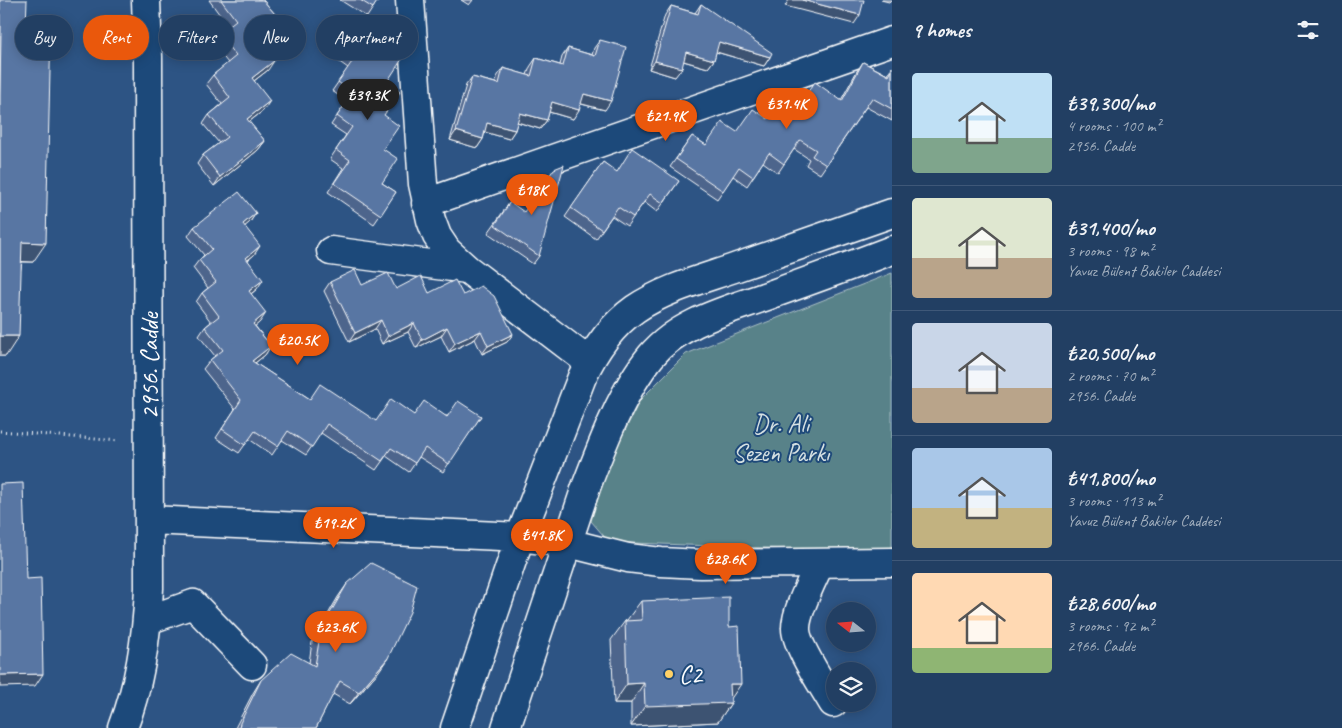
<!DOCTYPE html>
<html lang="en">
<head>
<meta charset="utf-8">
<style>
	:root { --surface:#223f63; --page:#2a4669; --text:#f1f3f6; --muted:#a2afbe; --line:#3f5878; --accent:#ea580c }
	body { margin:0; font-family:Caveat,sans-serif; background:var(--page); color:var(--text); height:100vh; display:flex; flex-direction:column; font-size:19px; white-space:nowrap }
	* { box-sizing:border-box; margin:0 }
	p { font-size:16px; color:var(--muted) }
	.icon { flex:none; width:28px; height:28px; fill:none; stroke:currentColor; stroke-width:2; stroke-linecap:round; stroke-linejoin:round }
	.map { position:relative; flex:1; overflow:hidden }
	.drawer { display:flex; flex-direction:column; background:var(--surface); width:450px }
	.drawer>* { flex:none }
	.banner { position:absolute; left:15px; top:15px; width:475px; height:45px; display:flex; gap:10px }
	.needle { width:32px; rotate:287deg }
	.tools { position:absolute; left:826px; top:602px; display:grid; gap:10px }
	.tools a { display:grid; place-items:center; width:50px; height:50px; border-radius:50%; background:var(--surface); box-shadow:0 2px 12px #0003,0 0 0 1px var(--line); font-size:25px }
	.price { position:absolute; translate:-50% -42px; padding:0 11px; border-radius:18px; background:var(--accent); color:#fff; font-size:16px; line-height:32px; filter:drop-shadow(0 1px 2px #0008) }
	.price::after { content:''; position:absolute; left:50%; top:30px; width:15px; height:11px; margin-left:-8px; background:inherit; clip-path:polygon(0 0,100% 0,50% 100%) }
	.price.selected { background:#222; color:#fff }
	ul { padding:0; list-style:none }
	li { display:flex; align-items:center; gap:15px; height:125px; padding:0 20px }
	li+li { border-top:1px solid var(--line) }
	li span { display:grid; place-items:center; flex:none; width:140px; height:100px; border-radius:5px; color:#555 }
	li>.icon { margin-inline-start:auto }
	span .icon { width:60px; height:60px; fill:#fffc; stroke-width:1 }
	li b { font-size:21px }
	h2 { display:flex; justify-content:space-between; align-items:center; height:60px; padding:0 20px; font-size:21px }
	.tag { padding:0 18px; border-radius:22px; background:var(--surface); box-shadow:0 2px 12px #0003,0 0 0 1px var(--line); font-size:18px; line-height:45px }
	.tag.selected { background:var(--accent); color:#fff }
	main { display:flex; flex:1; min-height:0 }
	.map>svg:first-child { display:block }
	.green { fill:#588289; stroke:#acc0c4 }
	.lines { fill:none; stroke-linecap:round; stroke-linejoin:round }
	.minor-casing { stroke:#fff; stroke-width:31 }
	.path { stroke:#fff; stroke-width:3; stroke-dasharray:1 4; stroke-linecap:butt }
	.minor { stroke:#1f4a7a; stroke-width:28 }
	.wall { fill:#4d658c; stroke:#fff }
	.shaded-wall { fill:#3e5372; stroke:#fff }
	.building { fill:#5976a3; stroke:#fff }
	.poi-dot { fill:#ffd166; stroke:#1f4a7a; stroke-width:2 }
	.labels { text-anchor:middle; stroke-width:4; stroke-linejoin:round; paint-order:stroke }
	.street-label { font-size:25px; fill:#fff; stroke:#1f4a7a }
	.park-label { font-size:25px; fill:#d5e0e2; stroke:#1f4a7a }
	.poi-label { font-size:25px; fill:#fff; stroke:#1f4a7a; text-anchor:start }
</style>
</head>
<body>
<main>
<div class="map">
<svg width="892" height="728" viewBox="0 0 892 728">
	<rect width="100%" height="100%" fill="#2d5484"/>
	<filter id="ink" filterUnits="userSpaceOnUse"><feTurbulence type="fractalNoise" baseFrequency=".02" numOctaves="2"/><feDisplacementMap in="SourceGraphic" scale="10" xChannelSelector="R" yChannelSelector="G"/><feConvolveMatrix kernelMatrix="1 2 1 2 8 2 1 2 1" color-interpolation-filters="sRGB"/></filter>
	<g filter="url(#ink)">
		<path class="green" d="M892,273V553L609,542L591,521L609,463L640,400L686,354Z"/>
		<g class="lines">
			<g class="minor-casing">
				<path id="minor" d="M410,0L423,184L431,220L437,236L447,251L467,269L589,362
					M426,203L892,41
					M331,251L467,269
					M150,520L520,537L568,543L628,558L661,562L700,564L892,562
					M820,563C813,579 796,611 796,628C795,644 824,687 833,703
					M148,620L193,604L252,665
					M123,728C140,683 147,636 149,588L148,57L146,0
					M455,728L520,537L582,377C594,351 611,326 635,309C666,288 703,279 737,267C789,249 840,231 892,213
					M506,728L586,487C602,445 622,391 651,356C681,320 733,309 775,293C814,279 853,265 892,250"/>
			</g>
			<path class="path" d="M0,431L119,441"/>
			<use href="#minor" class="minor"/>
		</g>
		<path class="wall" d="M0,0L26,27L33,262H22L6,356H0Z
			M209,0H263L280,20L273,29L258,41L268,70L254,81L264,110L249,122L265,141L258,150L214,186L197,164L203,155L219,143L203,124L209,115L222,104L206,84L213,75L228,63L212,43L218,34L228,26Z
			M340,0H378L367,17Z
			M461,0H473L469,5Z
			M701,4L770,57L764,66L716,52L714,60L708,68L683,61L675,77L649,69L665,15L671,6L695,13Z
			M356,26L387,82L384,115L382,183L396,192L374,224L328,192L343,168L330,159L346,135L331,125L347,101L332,91L348,68L334,58Z
			M600,40L605,110L581,104L573,119L549,112L547,120L540,129L517,122L515,130L509,139L485,132L483,139L477,148L450,140L466,85L472,77L496,83L497,77L503,68L527,75L530,67L536,58L560,65L562,57L568,48L592,55L594,48Z
			M863,62L888,75L892,67V121L866,107L820,174L806,165L809,159L794,149L778,173L763,162L747,186L733,176L717,199L670,167L692,136L706,145L768,119L798,105L841,100L857,71Z
			M603,162L616,172L679,181L657,212L644,202L627,226L612,216L596,239L565,217Z
			M510,202L539,256L533,264L488,233Z
			M256,213L250,222L245,226L254,255L248,260L257,289L251,294L260,322L255,326L271,346L265,355L255,363L310,399L376,421L414,415L447,416H481L443,472L419,457L409,472L386,456L376,470L321,433L306,455L282,440L272,455L249,439L239,453L216,438L235,409L203,369L210,360L215,356L199,336L205,327L211,322L196,302L202,293L208,288L193,268L199,260L204,255L188,236L194,227Z
			M330,282L429,293L463,295L513,334L507,342L482,354L475,339L449,352L441,336L416,348L408,332L382,344L375,329L349,342L324,291Z
			M347,584L379,671L350,704L333,694L316,728H235L253,693L261,680L309,663L312,642L338,597Z
			M641,601L731,698V703L718,722L631,726V703H614L611,640L625,621L627,620Z"/>
		<path class="shaded-wall" d="M789,0H802L860,15L854,24L785,6Z
			M881,0H891L889,2Z
			M280,20L273,29L250,48L256,39Z
			M719,42L770,57L764,66L713,51Z
			M686,52L714,60L708,68L680,60Z
			M274,61L268,70L246,87L252,78Z
			M655,61L682,68L675,77L649,69Z
			M584,94L611,101L605,110L578,103Z
			M270,101L264,110L241,128L247,119Z
			M552,102L579,110L573,119L546,111Z
			M520,113L547,120L540,129L514,121Z
			M487,123L515,130L509,139L481,131Z
			M456,131L483,139L477,148L450,140Z
			M265,141L258,150L214,186L220,177Z
			M256,213L250,222L237,233L243,224Z
			M22,242L46,243L33,262L8,261Z
			M260,246L254,255L240,266L246,258Z
			M263,280L257,289L243,300L249,291Z
			M266,313L260,322L247,333L253,324Z
			M381,320L375,329L349,342L355,333Z
			M414,323L408,332L382,344L388,336Z
			M447,327L441,336L416,348L422,340Z
			M481,331L475,339L449,352L455,343Z
			M513,334L507,342L482,354L488,346Z
			M0,336H19L6,356H0Z
			M271,346L265,355L246,370L252,361Z
			M388,658L379,671L350,704L359,692Z
			M43,674L35,686L0,687V675Z
			M644,683L631,703H614L627,684Z
			M730,684H741L728,703H731L718,722L631,726L645,706Z"/>
		<path class="building" d="M0,0H27L26,27H51L46,243L22,242L19,336H0V96L1,26H0Z
			M221,0H263L280,20L256,39L274,61L252,78L270,101L247,119L265,141L220,177L203,155L227,137L209,115L230,98L213,75L236,56L218,34L236,20Z
			M360,0H378L373,8Z
			M802,0H864L860,15Z
			M701,4L772,53L770,57L719,42L714,60L686,52L682,68L655,61L671,6L698,14Z
			M356,26L402,59L387,82L400,92L384,115L399,126L383,149L398,159L382,183L396,192L381,215L334,183L350,160L336,150L352,127L337,116L353,93L338,82L354,59L340,49Z
			M600,40L626,47L611,101L584,94L579,110L552,102L547,120L520,113L515,130L487,123L483,139L456,131L472,77L499,84L503,68L531,76L536,58L563,66L568,48L595,56Z
			M863,62L889,76L892,70V109L872,98L826,165L812,156L816,150L800,140L784,164L769,153L753,177L739,167L723,191L676,159L692,136L706,145L722,122L737,132L753,109L768,119L784,96L798,105L815,82L842,101Z
			M632,148L679,181L663,203L650,194L633,217L618,207L602,230L571,208L603,162L617,172Z
			M564,165L539,256L495,225L510,202L524,212L554,169Z
			M239,192L256,213L243,224L260,246L246,258L263,280L249,291L266,313L253,324L271,346L252,361L310,399L320,384L376,421L391,399L414,415L424,401L447,417L458,401L481,416L449,464L425,448L415,463L391,448L382,461L327,424L312,447L288,431L278,446L255,431L245,445L222,429L241,400L210,360L223,350L205,327L219,316L202,293L216,282L199,260L212,249L194,227Z
			M355,270L362,285L388,273L396,289L421,276L429,293L455,280L463,295L481,286L494,296L513,334L488,346L481,331L455,343L447,327L422,340L414,323L388,336L381,320L355,333L330,282Z
			M23,483L26,579L41,578L43,674L0,675V484Z
			M371,563L417,586L410,612L388,658L359,692L340,681L316,728H239L240,723L261,680L291,653L315,666L321,629L347,584Z
			M729,597V627L739,626L741,684H730L731,703L645,706L644,683L627,684L625,621L642,620L641,601Z"/>
	</g>
	<circle class="poi-dot" cx="669" cy="674" r="5"/>
	<g class="labels">
		<g class="street-label">
			<text transform="translate(149 366) rotate(-90)" y="9">2956. Cadde</text>
		</g>
		<g class="park-label">
			<text x="781" y="432">Dr. Ali<tspan x="781" dy="29">Sezen Parkı</tspan></text>
		</g>
		<g class="poi-label">
			<text x="679" y="683">C2</text>
		</g>
	</g>
</svg>
<div class="tools">
<a><svg class="needle" viewBox="-14 -14 28 28"><path d="M0-13l5 13h-10z" fill="#e53935"/><path d="M0 13l5-13h-10z" fill="#a2afbe"/></svg></a>
<a><svg class="icon" aria-label="layers" viewBox="0 0 24 24"><path d="M12 4l9 5-9 5-9-5zM3 14l9 5 9-5"/></svg></a>
</div>
<b class="price selected" style="left:368px;top:121px">₺39.3K</b>
<b class="price" style="left:787px;top:130px">₺31.4K</b>
<b class="price" style="left:666px;top:142px">₺21.9K</b>
<b class="price" style="left:532px;top:216px">₺18K</b>
<b class="price" style="left:298px;top:366px">₺20.5K</b>
<b class="price" style="left:334px;top:549px">₺19.2K</b>
<b class="price" style="left:542px;top:561px">₺41.8K</b>
<b class="price" style="left:726px;top:585px">₺28.6K</b>
<b class="price" style="left:336px;top:653px">₺23.6K</b>
<div class="banner">
<a class="tag">Buy</a>
<a class="tag selected">Rent</a>
<a class="tag">Filters</a>
<a class="tag">New</a>
<a class="tag">Apartment</a>
</div>
</div>
<section class="drawer">
<h2>9 homes<svg class="icon" aria-label="filters" viewBox="0 0 24 24"><path d="M4 7h16M4 17h16"/><circle cx="9" cy="7" r="2"/><circle cx="15" cy="17" r="2"/></svg></h2>
<ul>
<li><span style="background:linear-gradient(#bfe0f5 65%,#7fa58c 0)"><svg class="icon" aria-label="home" viewBox="0 0 24 24"><path d="M3 11l9-7 9 7M6 9v11h12V9"/></svg></span><div><b>₺39,300/mo</b><p>4 rooms · 100 m²</p><p>2956. Cadde</p></div></li>
<li><span style="background:linear-gradient(#dfe7d0 60%,#b9a48a 0)"><svg class="icon" aria-label="home" viewBox="0 0 24 24"><path d="M3 11l9-7 9 7M6 9v11h12V9"/></svg></span><div><b>₺31,400/mo</b><p>3 rooms · 98 m²</p><p>Yavuz Bülent Bakiler Caddesi</p></div></li>
<li><span style="background:linear-gradient(#c9d6e8 65%,#b9a48a 0)"><svg class="icon" aria-label="home" viewBox="0 0 24 24"><path d="M3 11l9-7 9 7M6 9v11h12V9"/></svg></span><div><b>₺20,500/mo</b><p>2 rooms · 70 m²</p><p>2956. Cadde</p></div></li>
<li><span style="background:linear-gradient(#a9c7e8 60%,#c2b280 0)"><svg class="icon" aria-label="home" viewBox="0 0 24 24"><path d="M3 11l9-7 9 7M6 9v11h12V9"/></svg></span><div><b>₺41,800/mo</b><p>3 rooms · 113 m²</p><p>Yavuz Bülent Bakiler Caddesi</p></div></li>
<li><span style="background:linear-gradient(#ffd9b3 75%,#8fb573 0)"><svg class="icon" aria-label="home" viewBox="0 0 24 24"><path d="M3 11l9-7 9 7M6 9v11h12V9"/></svg></span><div><b>₺28,600/mo</b><p>3 rooms · 92 m²</p><p>2966. Cadde</p></div></li>
</ul>
</section>
</main>
</body>
</html>
